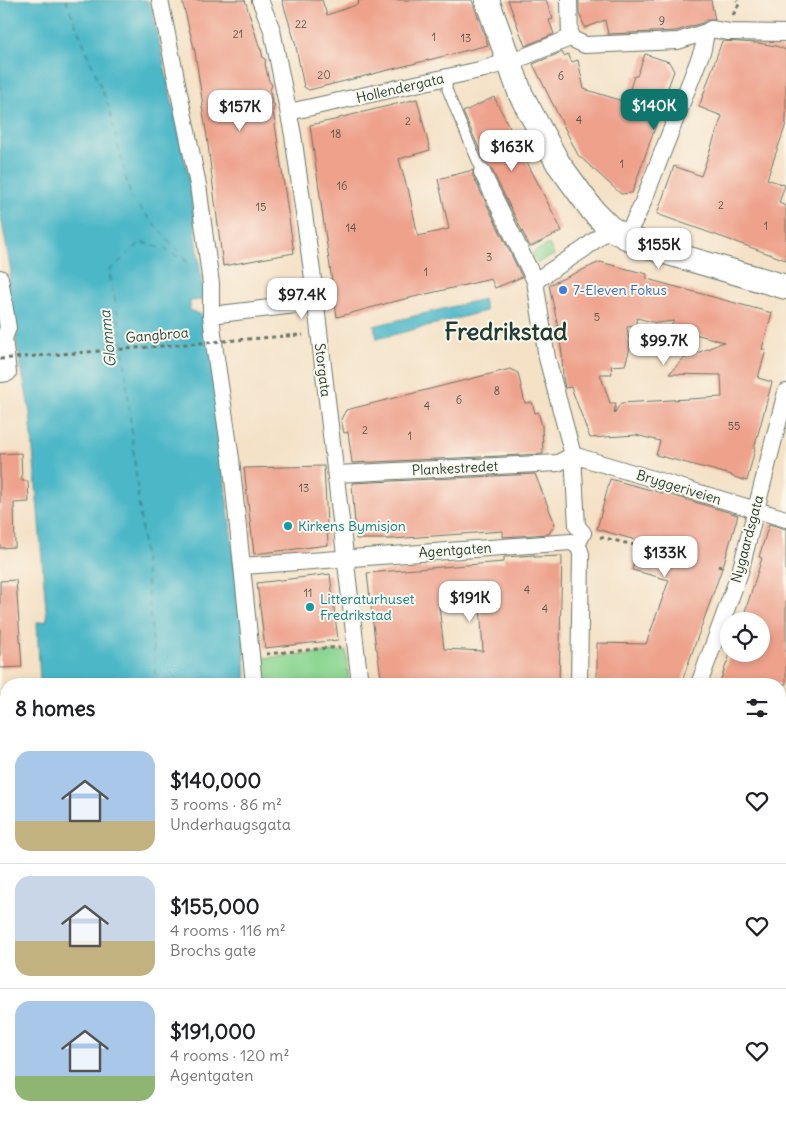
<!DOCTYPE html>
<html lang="en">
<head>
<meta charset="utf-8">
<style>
	:root { --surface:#fff; --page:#f6f6f6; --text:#202124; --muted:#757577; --line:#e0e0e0; --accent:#0f766e }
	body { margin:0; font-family:Delius,sans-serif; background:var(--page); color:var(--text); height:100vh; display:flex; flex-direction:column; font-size:19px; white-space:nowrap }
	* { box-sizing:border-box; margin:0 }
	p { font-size:16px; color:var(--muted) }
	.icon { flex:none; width:28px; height:28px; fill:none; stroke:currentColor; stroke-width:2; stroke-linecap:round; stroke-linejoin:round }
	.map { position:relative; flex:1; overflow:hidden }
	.side { position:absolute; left:0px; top:678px; width:786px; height:446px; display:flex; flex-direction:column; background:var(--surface); border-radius:20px 20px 0 0; box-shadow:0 2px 8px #0003 }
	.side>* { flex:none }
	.fabs { position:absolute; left:720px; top:612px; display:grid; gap:10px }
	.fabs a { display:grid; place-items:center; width:50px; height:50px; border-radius:50%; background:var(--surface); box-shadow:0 2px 8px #0003; font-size:25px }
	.price { position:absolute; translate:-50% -42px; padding:0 11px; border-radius:10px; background:#fff; color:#222; font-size:16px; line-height:32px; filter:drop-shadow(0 1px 2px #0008) }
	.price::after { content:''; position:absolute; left:50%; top:30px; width:15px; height:11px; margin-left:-8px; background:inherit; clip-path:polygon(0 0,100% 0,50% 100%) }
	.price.on { background:var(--accent); color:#fff }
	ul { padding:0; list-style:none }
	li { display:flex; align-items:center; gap:15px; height:125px; padding:0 15px }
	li+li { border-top:1px solid var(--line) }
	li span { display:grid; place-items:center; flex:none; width:140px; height:100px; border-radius:15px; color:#555 }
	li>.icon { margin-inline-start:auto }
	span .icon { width:60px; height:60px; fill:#fffc; stroke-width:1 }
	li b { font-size:21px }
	h2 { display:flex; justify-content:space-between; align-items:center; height:60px; padding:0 15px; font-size:21px }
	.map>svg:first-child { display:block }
	.green { fill:#8ad591; stroke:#548962 }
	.water { fill:#4bb7c7; stroke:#357a7e }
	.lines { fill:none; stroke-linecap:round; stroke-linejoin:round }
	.ferry { stroke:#2a5c59; stroke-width:1; stroke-dasharray:6 5; stroke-linecap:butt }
	.building { fill:#eea28c; fill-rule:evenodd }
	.lane-casing { stroke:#6a7667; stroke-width:11 }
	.street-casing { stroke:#6a7667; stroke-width:18 }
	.secondary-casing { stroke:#6a7667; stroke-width:26 }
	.path { stroke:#6a7667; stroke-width:3; stroke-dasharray:4 4; stroke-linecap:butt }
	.lane { stroke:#fff; stroke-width:9 }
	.street { stroke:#fff; stroke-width:16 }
	.secondary { stroke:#fff; stroke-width:24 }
	.path-bridge { stroke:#6a7667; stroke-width:3; stroke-dasharray:4 4; stroke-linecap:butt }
	.shop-dot { fill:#3f7fe0; stroke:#fbf7ec; stroke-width:2 }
	.culture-dot { fill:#0f9aa8; stroke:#fbf7ec; stroke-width:2 }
	.labels { text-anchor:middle; stroke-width:4; stroke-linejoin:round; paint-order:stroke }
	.number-label { font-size:11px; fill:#53564a }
	.street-label { font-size:14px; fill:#1f3d34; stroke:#fbf7ec }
	.shop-label { font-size:14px; fill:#366cbe; stroke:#fbf7ec; text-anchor:start }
	.culture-label { font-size:14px; fill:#0d838f; stroke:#fbf7ec; text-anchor:start }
	.water-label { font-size:15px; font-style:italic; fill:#2a5c59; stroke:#fbf7ec }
	.town-label { font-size:24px; font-weight:bold; fill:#1f3d34; stroke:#fbf7ec }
</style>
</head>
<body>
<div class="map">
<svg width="786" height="1123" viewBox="0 0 786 1123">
	<rect width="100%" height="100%" fill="#fbf7ec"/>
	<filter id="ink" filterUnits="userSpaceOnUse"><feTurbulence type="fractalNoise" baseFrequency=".02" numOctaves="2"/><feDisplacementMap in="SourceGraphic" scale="10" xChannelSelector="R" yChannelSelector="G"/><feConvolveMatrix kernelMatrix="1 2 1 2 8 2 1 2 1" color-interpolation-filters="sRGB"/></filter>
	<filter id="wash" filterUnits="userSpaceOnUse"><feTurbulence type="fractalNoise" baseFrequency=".0096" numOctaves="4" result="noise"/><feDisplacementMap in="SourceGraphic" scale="20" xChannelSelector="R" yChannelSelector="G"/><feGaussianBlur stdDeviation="1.12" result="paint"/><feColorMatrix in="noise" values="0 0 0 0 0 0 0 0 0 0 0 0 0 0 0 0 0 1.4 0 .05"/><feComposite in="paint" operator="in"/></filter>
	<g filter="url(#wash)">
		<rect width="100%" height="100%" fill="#f4e1c6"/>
		<path class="green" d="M549,244L554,255L537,263L532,253Z
			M346,651L349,684H253L252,659Z
			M0,747L6,754V978H0Z
			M273,1118H353V1123H273Z"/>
		<path class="water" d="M0,0H147L152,9L189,179L204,300L190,301V310L205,316L212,355L224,476L244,638L246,684H40L37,622L47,621L30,413L6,288L11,272L0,212Z
			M483,299L486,311L377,339L374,326Z
			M77,1118H258V1123H77Z"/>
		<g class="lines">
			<path class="ferry" d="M66,0L108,105L131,198L189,263L166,250L141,242L109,271L122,336L157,684
				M188,1123V1118"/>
		</g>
		<g id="blocks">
			<path class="building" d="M182,0H245L260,49H261L263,58L266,60L265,64L269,81L272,85L270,90L272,103L275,105L273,110L274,117L294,253L223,266L207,137L202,106H203L195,52Z
				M282,0H322L327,15L359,4L358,0H472L488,45L309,90L304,87L295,42Z
				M508,0H546L553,19L549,20L554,34L525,46Z
				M579,0H711L715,20H706L702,23L676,31L608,34L605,20L585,28L579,13Z
				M722,41L758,43L776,46L786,50V124L767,179L785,185L779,203L786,206V260L657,214L674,166L701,176L722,116L699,107Z
				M562,52L564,56L568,54L572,62L578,60L584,89L626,102L634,76H637L645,54L669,62L674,71L657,118L658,119L632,193L621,194L578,155L533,64Z
				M494,97L562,231L530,247L491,168L486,163L478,146L463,112Z
				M417,99L430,150L399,159L407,188H408L418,236L449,229L438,179L473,170V176L522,277L495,288L491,279L388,303L337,317L310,125L339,119V118Z
				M600,262L647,274V279L772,313L762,349L766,350L758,378L772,382L754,449H755L747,481L731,476L732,475L656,455L660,441L636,435L590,438L571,387L565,388L563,378L562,354L557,322L549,285ZM637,318L657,323L674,321L670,327L724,342L683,359L669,374L721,375L722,397L621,403L614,414L616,403H610L600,374H612L611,366L625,365L630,348L627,327L635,326Z
				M510,369L518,373L525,403L532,402L535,413L538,412L542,426L543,454L352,463L348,432L344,433L341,419L346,410Z
				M21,453L22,481H28L29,502L14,503L15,547L0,548V454Z
				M324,466L328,545L254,554L244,468Z
				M535,474L555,524L549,534L503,537V531L392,539H356L352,483Z
				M610,479L688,500L738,515L725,560L681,684H597V643L646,644L669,580L632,570L639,541L597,529Z
				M769,524L786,529V684H719L730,654H761V621H742L762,558L759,557Z
				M535,555L534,557L562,556L559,684H382L377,649H376L367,573L504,562V557ZM480,604L483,651L444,649L439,606Z
				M330,574L338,640L265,648L257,583Z
				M16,580L22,667L0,668V581Z"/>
		</g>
	</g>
	<g filter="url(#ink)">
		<use href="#blocks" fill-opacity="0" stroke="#6a7667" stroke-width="1"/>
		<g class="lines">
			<g class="lane-casing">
				<path id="lane" d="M448,77L447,89L457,114L482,172
					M0,701H6"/>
			</g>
			<g class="street-casing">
				<path id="street" d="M160,0L198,185L211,284V315L215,351L231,459L254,684
					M260,0L272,30L293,135L312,271L360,684
					M569,0L570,38
					M570,38L585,45L678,41L706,32L711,29L729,32L786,33
					M289,112L484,69L526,56L570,38
					M482,172L535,281L547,358L573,455L577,526L583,533L577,545
					M626,237L641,207L703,49L706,32
					M0,278L8,328L4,338H0
					M535,281L584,249L610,228
					M211,315L304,304
					M0,374L8,373L4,338
					M573,455L786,519
					M336,474L558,463L573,455
					M243,566L571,542C577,545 580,548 581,554L579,684
					M699,684L740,572L786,392
					M780,783L786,785
					M264,1118V1123
					M361,1118V1123
					M543,1123L544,1118"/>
			</g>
			<g class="secondary-casing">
				<path id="secondary" d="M487,0L521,95L558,163L593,211L610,228L626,237L658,250L786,287
					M780,957L786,940
					M780,1011L786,995
					M780,1082L786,1097"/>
			</g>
			<path class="path" d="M733,15L739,4L737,0
				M286,336L303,335
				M600,537L677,555
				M718,566L725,568
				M266,654L340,647
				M0,740L6,748"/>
			<use href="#lane" class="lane"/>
			<use href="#street" class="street"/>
			<use href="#secondary" class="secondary"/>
			<path class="path-bridge" d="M0,359L286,336"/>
		</g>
	</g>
	<circle class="shop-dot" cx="563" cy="290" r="5"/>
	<g class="culture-dot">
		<circle cx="288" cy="526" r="5"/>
		<circle cx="310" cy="607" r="5"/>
	</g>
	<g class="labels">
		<g class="number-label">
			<text x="662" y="25">9</text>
			<text x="301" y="28">22</text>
			<text x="238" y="38">21</text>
			<text x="434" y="41">1</text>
			<text x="466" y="42">13</text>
			<text x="324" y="79">20</text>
			<text x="561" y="80">6</text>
			<text x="579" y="124">4</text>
			<text x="408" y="125">2</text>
			<text x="336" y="138">18</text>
			<text x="622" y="168">1</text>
			<text x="342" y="190">16</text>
			<text x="721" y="209">2</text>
			<text x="261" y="211">15</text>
			<text x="766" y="230">1</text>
			<text x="351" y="232">14</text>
			<text x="489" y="261">3</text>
			<text x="426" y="276">1</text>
			<text x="597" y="321">5</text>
			<text x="497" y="395">8</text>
			<text x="459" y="404">6</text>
			<text x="427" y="410">4</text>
			<text x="734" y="430">55</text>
			<text x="365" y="434">2</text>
			<text x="410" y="440">1</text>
			<text x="304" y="492">13</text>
			<text x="527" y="594">4</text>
			<text x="308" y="597">11</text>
			<text x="545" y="613">4</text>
		</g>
		<g class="street-label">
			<text transform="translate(400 88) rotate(-13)" y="5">Hollendergata</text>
			<text transform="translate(157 335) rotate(-5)" y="5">Gangbroa</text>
			<text transform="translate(323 370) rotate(83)" y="5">Storgata</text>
			<text transform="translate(455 468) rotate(-3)" y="5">Plankestredet</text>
			<text transform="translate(679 487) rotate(17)" y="5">Bryggeriveien</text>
			<text transform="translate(747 539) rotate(-75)" y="5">Nygaardsgata</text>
			<text transform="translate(455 550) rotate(-4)" y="5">Agentgaten</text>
		</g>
		<g class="shop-label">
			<text x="573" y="295">7-Eleven Fokus</text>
		</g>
		<g class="culture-label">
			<text x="298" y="531">Kirkens Bymisjon</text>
			<text x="320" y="604">Litteraturhuset<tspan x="320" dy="16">Fredrikstad</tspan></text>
		</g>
		<g class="water-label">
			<text transform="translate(108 339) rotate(-96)" y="5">Glomma</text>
		</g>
		<g class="town-label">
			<text x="506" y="340">Fredrikstad</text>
		</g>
	</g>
</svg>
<div class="fabs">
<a><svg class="icon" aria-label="locate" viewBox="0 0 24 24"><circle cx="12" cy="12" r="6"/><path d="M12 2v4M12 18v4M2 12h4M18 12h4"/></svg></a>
</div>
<b class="price on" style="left:654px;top:131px">$140K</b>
<b class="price" style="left:240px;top:132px">$157K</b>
<b class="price" style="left:512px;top:172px">$163K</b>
<b class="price" style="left:659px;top:270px">$155K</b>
<b class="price" style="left:302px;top:320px">$97.4K</b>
<b class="price" style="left:664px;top:366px">$99.7K</b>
<b class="price" style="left:665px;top:578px">$133K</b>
<b class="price" style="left:470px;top:623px">$191K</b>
<section class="side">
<h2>8 homes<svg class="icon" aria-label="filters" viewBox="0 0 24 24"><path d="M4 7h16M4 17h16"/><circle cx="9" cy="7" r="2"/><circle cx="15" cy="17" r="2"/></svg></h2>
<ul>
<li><span style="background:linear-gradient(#a9c7e8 70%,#c2b280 0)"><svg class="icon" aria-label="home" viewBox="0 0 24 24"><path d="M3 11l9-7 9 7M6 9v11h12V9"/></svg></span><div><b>$140,000</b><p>3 rooms · 86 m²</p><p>Underhaugsgata</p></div><svg class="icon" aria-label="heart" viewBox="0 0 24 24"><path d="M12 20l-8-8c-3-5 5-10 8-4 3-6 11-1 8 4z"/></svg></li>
<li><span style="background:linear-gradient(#c9d6e8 65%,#c2b280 0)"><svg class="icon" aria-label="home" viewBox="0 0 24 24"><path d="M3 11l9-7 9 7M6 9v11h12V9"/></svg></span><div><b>$155,000</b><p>4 rooms · 116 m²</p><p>Brochs gate</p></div><svg class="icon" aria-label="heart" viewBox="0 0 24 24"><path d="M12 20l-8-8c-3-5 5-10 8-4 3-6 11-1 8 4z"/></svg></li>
<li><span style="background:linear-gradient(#a9c7e8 75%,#8fb573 0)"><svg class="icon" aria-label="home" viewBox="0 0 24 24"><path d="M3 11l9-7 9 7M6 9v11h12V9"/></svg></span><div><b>$191,000</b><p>4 rooms · 120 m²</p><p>Agentgaten</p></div><svg class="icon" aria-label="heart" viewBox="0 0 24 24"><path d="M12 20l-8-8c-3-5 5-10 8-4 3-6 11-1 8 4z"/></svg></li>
</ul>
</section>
</div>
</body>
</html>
